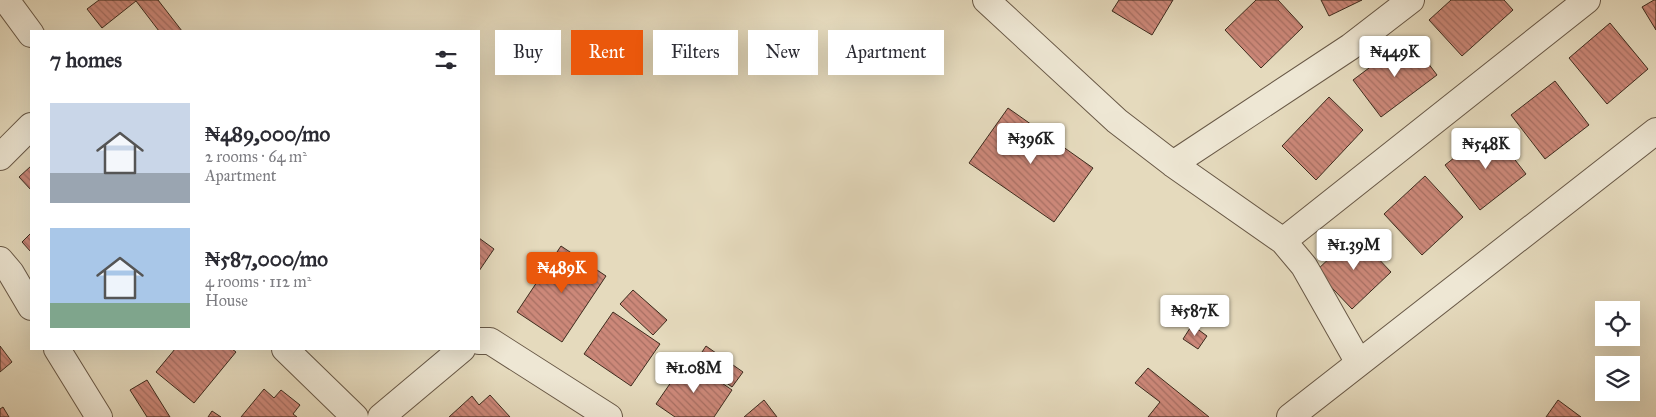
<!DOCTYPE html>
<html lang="en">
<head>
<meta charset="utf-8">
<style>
	:root { --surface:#fff; --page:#f2f2f3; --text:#2b2b33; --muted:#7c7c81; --accent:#ea580c }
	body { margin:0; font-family:"IM FELL Great Primer",serif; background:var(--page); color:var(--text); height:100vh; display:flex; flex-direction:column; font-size:19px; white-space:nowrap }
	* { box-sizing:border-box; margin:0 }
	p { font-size:16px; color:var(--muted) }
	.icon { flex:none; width:28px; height:28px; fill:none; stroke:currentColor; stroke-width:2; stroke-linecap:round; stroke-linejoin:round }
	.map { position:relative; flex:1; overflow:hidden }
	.drawer { position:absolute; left:30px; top:30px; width:450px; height:320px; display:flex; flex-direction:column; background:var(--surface); border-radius:0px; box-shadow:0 5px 20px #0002 }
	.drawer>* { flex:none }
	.guide { position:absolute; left:495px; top:30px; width:475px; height:45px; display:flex; gap:10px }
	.buttons { position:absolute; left:1595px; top:301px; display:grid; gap:10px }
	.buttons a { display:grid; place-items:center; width:45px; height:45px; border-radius:0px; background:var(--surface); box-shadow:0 5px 20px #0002; font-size:25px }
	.price { position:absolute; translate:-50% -42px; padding:0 11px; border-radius:5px; background:#fff; color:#222; font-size:16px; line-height:32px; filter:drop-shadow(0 1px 2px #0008) }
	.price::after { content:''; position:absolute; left:50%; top:30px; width:15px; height:11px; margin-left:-8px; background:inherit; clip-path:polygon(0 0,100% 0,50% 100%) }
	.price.active { background:var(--accent); color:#fff }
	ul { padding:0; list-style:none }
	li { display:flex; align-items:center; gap:15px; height:125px; padding:0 20px }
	li span { display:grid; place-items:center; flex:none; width:140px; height:100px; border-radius:0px; color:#555 }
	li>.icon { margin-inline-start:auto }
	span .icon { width:60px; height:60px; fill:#fffc; stroke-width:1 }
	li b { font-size:21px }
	h2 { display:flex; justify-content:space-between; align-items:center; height:60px; padding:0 20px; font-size:21px }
	.tag { padding:0 18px; border-radius:0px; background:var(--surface); box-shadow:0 5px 20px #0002; font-size:18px; line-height:45px }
	.tag.active { background:var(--accent); color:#fff }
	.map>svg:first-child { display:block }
	.building { fill:url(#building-back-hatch); stroke:#3e2c1e }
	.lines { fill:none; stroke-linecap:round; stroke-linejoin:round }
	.minor-casing { stroke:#685846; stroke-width:28 }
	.minor { stroke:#eee7d4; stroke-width:26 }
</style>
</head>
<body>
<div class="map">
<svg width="1656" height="417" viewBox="0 0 1656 417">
	<defs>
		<pattern id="building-back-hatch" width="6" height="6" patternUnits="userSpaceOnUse" patternTransform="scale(1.25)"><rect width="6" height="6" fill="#cc8879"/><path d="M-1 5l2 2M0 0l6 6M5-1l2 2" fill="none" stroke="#a76f63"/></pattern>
	</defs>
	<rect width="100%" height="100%" fill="#e5dabd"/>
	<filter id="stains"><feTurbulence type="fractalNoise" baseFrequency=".004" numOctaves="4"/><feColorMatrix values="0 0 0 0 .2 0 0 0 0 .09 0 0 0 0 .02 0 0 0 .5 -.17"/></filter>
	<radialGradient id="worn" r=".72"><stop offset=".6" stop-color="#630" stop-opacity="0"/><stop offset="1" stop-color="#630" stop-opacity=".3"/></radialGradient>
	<path class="building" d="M99,0H158L182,31H159L136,1L102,28L87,9Z
		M1119,0H1173L1152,35L1112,11Z
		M1256,0H1278L1303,27L1261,68L1225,30Z
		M1321,0H1362L1329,16Z
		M1451,0H1504L1513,10L1462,56L1429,20Z
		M1654,0H1656V30L1642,7Z
		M1610,23L1648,69L1607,104L1569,58Z
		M1409,38L1437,75L1381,117L1353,80Z
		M1555,81L1589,125L1545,159L1511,115Z
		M1329,97L1363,130L1316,180L1282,146Z
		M1008,108L1093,168L1054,222L969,163Z
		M1491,129L1526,174L1480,210L1445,165Z
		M31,166V190L19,177Z
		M1425,176L1463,217L1422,255L1384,214Z
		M31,233V252L22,242Z
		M1355,234L1391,272L1352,309L1316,271Z
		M479,238L494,249L479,271Z
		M561,246L606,276L562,342L517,312Z
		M633,290L667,320L653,335L620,304Z
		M613,312L660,344L631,386L584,354Z
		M1192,325L1207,336L1198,349L1183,339Z
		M0,346L12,362L0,372Z
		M706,346L743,372L732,387L696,361Z
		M175,349H232L236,352L194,403L156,372Z
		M687,359L732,390L714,417H675L656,404Z
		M1148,368L1209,417H1148L1160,402L1135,383Z
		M147,380L170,417H147L130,390Z
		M264,389L274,398L281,390L300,405L293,414L297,417H241Z
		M490,395L510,417H449L472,396L479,405Z
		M764,400L777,417H744Z
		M1558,400L1581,417H1546Z
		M3,407L9,417H0V409Z
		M212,411L221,417H208Z"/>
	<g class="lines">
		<g class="minor-casing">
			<path id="minor" d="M6,0L31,34
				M986,0L1117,121L1173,164L1283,241
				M0,157L31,126
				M1173,164L1350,47L1411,0
				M0,260L11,273L31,307
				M479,341H490L609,417
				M57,349L99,417
				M285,349L355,417
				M1359,363L1304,266L1283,241L1587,0
				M381,417L462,349
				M1290,417L1656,131"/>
		</g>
		<use href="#minor" class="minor"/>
	</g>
	<rect width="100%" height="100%" filter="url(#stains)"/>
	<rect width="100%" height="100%" fill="url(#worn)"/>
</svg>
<div class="buttons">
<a><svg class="icon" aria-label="locate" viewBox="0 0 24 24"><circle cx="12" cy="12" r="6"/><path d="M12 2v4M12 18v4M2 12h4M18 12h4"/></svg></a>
<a><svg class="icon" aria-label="layers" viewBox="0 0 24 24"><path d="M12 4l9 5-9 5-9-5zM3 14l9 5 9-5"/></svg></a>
</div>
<b class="price" style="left:1395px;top:78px">₦449K</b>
<b class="price" style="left:1031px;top:165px">₦396K</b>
<b class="price" style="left:1486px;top:170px">₦548K</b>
<b class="price" style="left:1354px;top:271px">₦1.39M</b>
<b class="price active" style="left:562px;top:294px">₦489K</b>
<b class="price" style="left:1195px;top:337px">₦587K</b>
<b class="price" style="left:694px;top:394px">₦1.08M</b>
<div class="guide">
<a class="tag">Buy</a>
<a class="tag active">Rent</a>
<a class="tag">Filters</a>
<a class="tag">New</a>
<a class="tag">Apartment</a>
</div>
<section class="drawer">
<h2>7 homes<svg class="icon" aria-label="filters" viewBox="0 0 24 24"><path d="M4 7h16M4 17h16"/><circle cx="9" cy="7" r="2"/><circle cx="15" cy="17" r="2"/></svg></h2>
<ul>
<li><span style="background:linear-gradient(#c9d6e8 70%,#9aa5b1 0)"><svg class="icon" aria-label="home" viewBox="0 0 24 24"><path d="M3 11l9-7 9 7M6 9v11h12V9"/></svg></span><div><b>₦489,000/mo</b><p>2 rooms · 64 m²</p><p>Apartment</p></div></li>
<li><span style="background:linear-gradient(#a9c7e8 75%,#7fa58c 0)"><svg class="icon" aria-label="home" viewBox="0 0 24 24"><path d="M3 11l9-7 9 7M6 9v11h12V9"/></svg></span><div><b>₦587,000/mo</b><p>4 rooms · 112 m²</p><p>House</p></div></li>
</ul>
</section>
</div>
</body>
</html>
